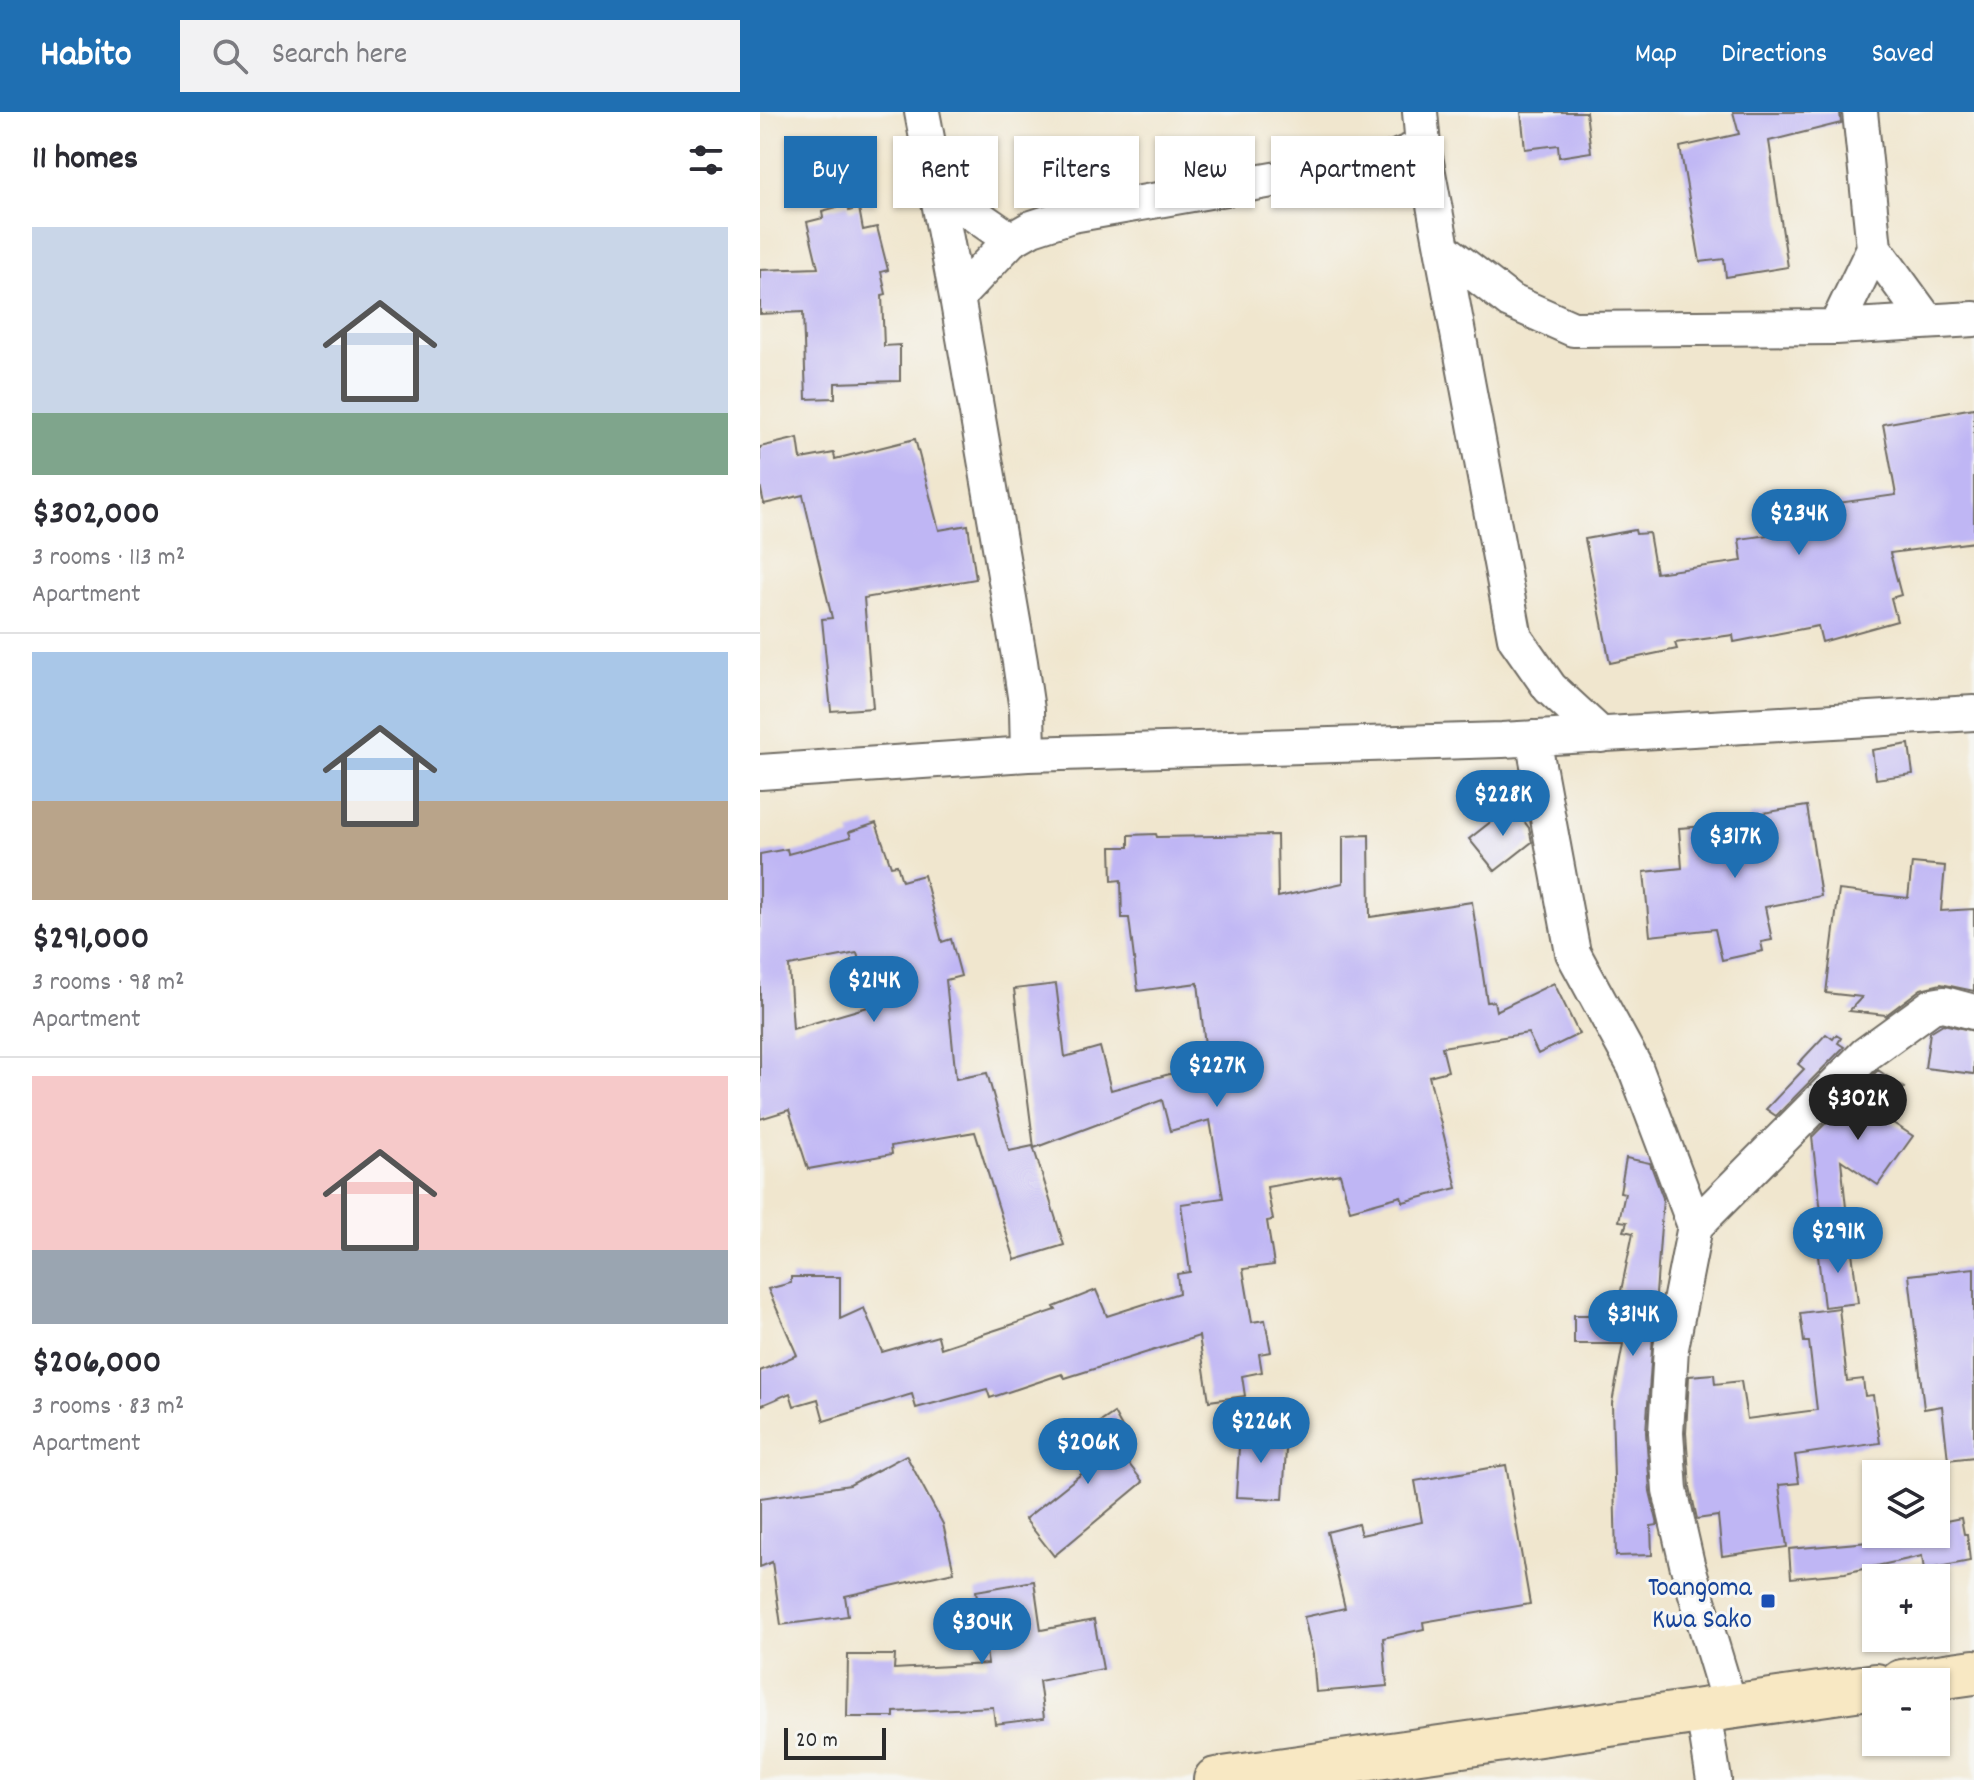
<!DOCTYPE html>
<html lang="en">
<head>
<meta charset="utf-8">
<style>
	:root { --surface:#fff; --page:#f2f2f3; --text:#2b2b33; --muted:#7c7c81; --line:#e1e1e2; --accent:#1f6fb2 }
	body { margin:0; font-family:Dekko,sans-serif; background:var(--page); color:var(--text); height:100vh; display:flex; flex-direction:column; font-size:30px; white-space:nowrap }
	* { box-sizing:border-box; margin:0 }
	p { font-size:26px; color:var(--muted) }
	.icon { flex:none; width:44px; height:44px; fill:none; stroke:currentColor; stroke-width:2; stroke-linecap:round; stroke-linejoin:round }
	.map { position:relative; flex:1; overflow:hidden }
	.details { display:flex; flex-direction:column; background:var(--surface); width:760px }
	.details>* { flex:none }
	.banner { position:absolute; left:24px; top:24px; width:760px; height:72px; display:flex; gap:16px }
	.tools { position:absolute; left:1102px; top:1348px; display:grid; gap:16px }
	.tools a { display:grid; place-items:center; width:88px; height:88px; border-radius:0px; background:var(--surface); box-shadow:0 2px 6px #0004; font-size:40px }
	.scale { position:absolute; left:24px; bottom:20px; width:102px; box-sizing:border-box; padding-left:8px; border:4px solid #2b2b2b; border-top:0; font-size:22px; line-height:28px; white-space:nowrap; color:#2b2b2b; -webkit-text-stroke:6px #f6f6f2; paint-order:stroke }
	.price { position:absolute; translate:-50% -68px; padding:0 18px; border-radius:28px; background:var(--accent); color:#fff; font-size:26px; line-height:52px; filter:drop-shadow(0 2px 4px #0008) }
	.price::after { content:''; position:absolute; left:50%; top:48px; width:24px; height:18px; margin-left:-12px; background:inherit; clip-path:polygon(0 0,100% 0,50% 100%) }
	.price.on { background:#222; color:#fff }
	ul { padding:0; list-style:none }
	li { display:grid; align-content:center; gap:16px; height:424px; padding:0 32px }
	li+li { border-top:2px solid var(--line) }
	li span { display:grid; place-items:center; height:248px; border-radius:0px; color:#555 }
	li>.icon { margin-inline-start:auto }
	span .icon { width:144px; height:144px; fill:#fffc; stroke-width:1 }
	li b { font-size:34px }
	h2 { display:flex; justify-content:space-between; align-items:center; height:96px; padding:0 32px; font-size:34px }
	.tag { padding:0 28px; border-radius:0px; background:var(--surface); box-shadow:0 2px 6px #0004; font-size:28px; line-height:72px }
	.tag.on { background:var(--accent); color:#fff }
	header { display:flex; align-items:center; gap:48px; box-sizing:border-box; height:112px; padding:0 40px; background:var(--accent); color:#fff }
	header strong { font-size:38px }
	nav { display:flex; gap:44px; margin-inline-start:auto; font-size:28px }
	.search { width:560px; height:72px; background:var(--page); display:flex; align-items:center; gap:20px; box-sizing:border-box; padding:0 28px; border-radius:0px; color:var(--muted); font-size:30px }
	main { display:flex; flex:1; min-height:0 }
	.map>svg:first-child { display:block }
	.building { fill:#bfb6f4; fill-rule:evenodd }
	.lines { fill:none; stroke-linecap:round; stroke-linejoin:round }
	.street-casing { stroke:#706c64; stroke-width:38 }
	.secondary-casing { stroke:#706c64; stroke-width:48 }
	.street { stroke:#fff; stroke-width:34 }
	.secondary { stroke:#f8e8c3; stroke-width:44 }
	.transit-dot { fill:#1a4fb4; stroke:#f6f6f2; stroke-width:3 }
	.labels { text-anchor:middle; stroke-width:6; stroke-linejoin:round; paint-order:stroke }
	.transit-label { font-size:28px; fill:#164399; stroke:#f6f6f2; text-anchor:end }
</style>
</head>
<body>
<header>
<strong>Habito</strong>
<div class="search"><svg class="icon" aria-label="search" viewBox="0 0 24 24"><circle cx="10" cy="10" r="6"/><path d="M15 15l6 6"/></svg>Search here</div>
<nav><a>Map</a><a>Directions</a><a>Saved</a></nav>
</header>
<main>
<section class="details">
<h2>11 homes<svg class="icon" aria-label="filters" viewBox="0 0 24 24"><path d="M4 7h16M4 17h16"/><circle cx="9" cy="7" r="2"/><circle cx="15" cy="17" r="2"/></svg></h2>
<ul>
<li><span style="background:linear-gradient(#c9d6e8 75%,#7fa58c 0)"><svg class="icon" aria-label="home" viewBox="0 0 24 24"><path d="M3 11l9-7 9 7M6 9v11h12V9"/></svg></span><div><b>$302,000</b><p>3 rooms · 113 m²</p><p>Apartment</p></div></li>
<li><span style="background:linear-gradient(#a9c7e8 60%,#b9a48a 0)"><svg class="icon" aria-label="home" viewBox="0 0 24 24"><path d="M3 11l9-7 9 7M6 9v11h12V9"/></svg></span><div><b>$291,000</b><p>3 rooms · 98 m²</p><p>Apartment</p></div></li>
<li><span style="background:linear-gradient(#f6c9c9 70%,#9aa5b1 0)"><svg class="icon" aria-label="home" viewBox="0 0 24 24"><path d="M3 11l9-7 9 7M6 9v11h12V9"/></svg></span><div><b>$206,000</b><p>3 rooms · 83 m²</p><p>Apartment</p></div></li>
</ul>
</section>
<div class="map">
<svg width="1214" height="1668" viewBox="0 0 1214 1668">
	<rect width="100%" height="100%" fill="#f6f6f2"/>
	<filter id="ink" filterUnits="userSpaceOnUse"><feTurbulence type="fractalNoise" baseFrequency=".0125" numOctaves="2"/><feDisplacementMap in="SourceGraphic" scale="16" xChannelSelector="R" yChannelSelector="G"/><feConvolveMatrix kernelMatrix="1 2 1 2 8 2 1 2 1" color-interpolation-filters="sRGB"/></filter>
	<filter id="wash" filterUnits="userSpaceOnUse"><feTurbulence type="fractalNoise" baseFrequency=".006" numOctaves="4" result="noise"/><feDisplacementMap in="SourceGraphic" scale="32" xChannelSelector="R" yChannelSelector="G"/><feGaussianBlur stdDeviation="1.8" result="paint"/><feColorMatrix in="noise" values="0 0 0 0 0 0 0 0 0 0 0 0 0 0 0 0 0 1.4 0 .05"/><feComposite in="paint" operator="in"/></filter>
	<g filter="url(#wash)">
		<rect width="100%" height="100%" fill="#f0e6ce"/>
		<g id="blocks">
			<path class="building" d="M761,0H826L831,40L799,45L798,33L765,37Z
				M973,0H1080L1081,11L1009,29L1028,155L966,165L964,147L940,150L920,35L979,22Z
				M88,92L89,99L99,96L103,118L117,115L128,158L121,160L126,182L122,183L124,234L140,233V269L75,271V286L46,287L43,200L0,202V158L58,156L47,110L63,106L62,99Z
				M1214,296V430L1130,441L1141,483L1131,486L1137,509L1062,530L1058,514L974,530L973,523L915,531L917,537L850,551L825,427L875,418L876,422L889,421L896,461L982,449L979,427L1023,421L1020,399L1136,383L1123,312Z
				M38,326L41,347L74,341L75,347L155,327L179,418L208,413L216,467L104,486L113,596L71,599L62,507L72,506L43,383L4,392L0,373V335Z
				M1149,632L1153,662L1116,667L1112,638Z
				M752,693L769,716L772,730L735,759L709,727Z
				M1047,694L1061,784L1005,795L1012,828L1001,830L1003,839L962,848L955,817L890,824L884,760L922,756L919,716L991,711L990,703Z
				M116,711L131,754L137,753L142,769L164,763L182,830L191,827L201,864L186,868L196,967L227,961L249,1039L273,1034L304,1133L255,1148L215,1020L131,1034L132,1042L48,1057L29,998L0,1007V742L27,737L28,742L91,725L89,720ZM97,841L111,894L33,917L29,854Z
				M396,722L397,725L517,723L518,785L583,771V724L609,723L610,805L712,790L727,890L734,889L736,899L794,871L819,922L778,942L768,921L682,935L688,959L669,964L697,1076L643,1090L641,1084L590,1098L580,1062L507,1075L513,1108L507,1109L514,1153L483,1157L492,1210L505,1208L511,1240L499,1242L502,1260L482,1264L485,1284L449,1289L439,1224L305,1266L302,1262L230,1286L227,1277L156,1296L152,1282L64,1309L58,1287L34,1294L30,1281L0,1294V1259L37,1243L8,1177L31,1171V1165H80V1207L104,1196L122,1240L178,1224L181,1236L296,1198L294,1195L336,1178L347,1204L419,1181L417,1162L430,1160L421,1092L463,1086L450,1008L410,1019L402,988L274,1036L254,877L296,872L305,945L340,935L351,978L450,951L446,942L438,871L378,879L369,806H362L361,768L352,769L351,735H369V723Z
				M1152,751L1185,754L1181,799L1214,797V879L1181,872L1161,877L1126,903L1089,899L1102,885L1066,881L1079,778L1148,786Z
				M1183,912L1214,919V962L1165,956L1170,920Z
				M1066,922L1073,927L1076,923L1081,926L1078,931L1084,935L1016,1004L1006,997L1044,957L1038,952Z
				M1118,958L1144,976L1124,1005L1153,1024L1118,1073L1081,1048L1087,1105L1062,1108L1052,1025Z
				M866,1046L890,1051L903,1086L886,1320L890,1379L898,1413L891,1414L892,1443L856,1444L852,1291L863,1232H814V1203H856L873,1121L864,1119L867,1110L859,1109L865,1081L860,1080Z
				M1091,1131L1098,1191L1064,1195L1057,1135Z
				M1214,1156V1345L1188,1348L1182,1294L1164,1297L1149,1163Z
				M1079,1196L1087,1269L1103,1267L1105,1284L1113,1283L1120,1331L1035,1343L1039,1371L1019,1373L1027,1435L962,1444L958,1404L937,1407L930,1375L926,1321L929,1264L954,1262L955,1272L981,1269L987,1307L1057,1298L1049,1230H1044L1040,1201Z
				M354,1301L371,1332L359,1339L383,1370L294,1444L265,1407L325,1359L306,1333Z
				M480,1318L527,1321L523,1387L476,1385Z
				M146,1343L183,1412L194,1460L85,1484L88,1504L21,1513L12,1450L0,1455V1386L90,1373Z
				M746,1353L770,1492L663,1510L664,1517L623,1526L627,1574L556,1580L553,1543L544,1505L585,1496L567,1420L598,1412L601,1423L662,1410L655,1369Z
				M1201,1406L1204,1422H1207L1210,1449L1164,1458L1162,1444L1085,1461L1031,1466L1029,1437L1120,1429L1119,1422H1176V1411Z
				M274,1469L281,1518L334,1508L343,1557L279,1569L284,1606L235,1612L233,1595L134,1600V1605H87L88,1543H135L134,1557L228,1552L216,1479Z"/>
		</g>
	</g>
	<g filter="url(#ink)">
		<use href="#blocks" fill-opacity="0" stroke="#706c64" stroke-width="2"/>
		<g class="lines">
			<g class="street-casing">
				<path id="street" d="M162,0L197,185L260,550L267,598L268,642
					M660,0L663,34L755,526L790,576L841,623
					M178,77L251,128
					M1114,136L1167,209
					M684,138L750,189L813,217L1076,215L1214,207
					M197,185L251,128L272,116L312,103L633,47L663,34
					M1076,215L1114,136L1100,0
					M773,626L813,841L875,955L935,1114L911,1236L906,1321L910,1378L927,1452L970,1594
					M0,660L268,642L742,628L1214,601
					M935,1114L1106,942L1172,894L1184,892L1214,900
					M943,1599L954,1668"/>
			</g>
			<g class="secondary-casing">
				<path id="secondary" d="M1142,1570L1214,1560
					M456,1668L1116,1574"/>
			</g>
			<use href="#street" class="street"/>
			<use href="#secondary" class="secondary"/>
		</g>
	</g>
	<rect class="transit-dot" x="1000" y="1481" width="16" height="16" rx="4"/>
	<g class="labels">
		<g class="transit-label">
			<text x="992" y="1483">Toangoma<tspan x="992" dy="32">Kwa Sako</tspan></text>
		</g>
	</g>
</svg>
<div class="tools">
<a><svg class="icon" aria-label="layers" viewBox="0 0 24 24"><path d="M12 4l9 5-9 5-9-5zM3 14l9 5 9-5"/></svg></a>
<a>+</a>
<a>−</a>
</div>
<div class="scale">20 m</div>
<b class="price" style="left:1039px;top:445px">$234K</b>
<b class="price" style="left:743px;top:726px">$228K</b>
<b class="price" style="left:975px;top:768px">$317K</b>
<b class="price" style="left:114px;top:912px">$214K</b>
<b class="price" style="left:457px;top:997px">$227K</b>
<b class="price on" style="left:1098px;top:1030px">$302K</b>
<b class="price" style="left:1078px;top:1163px">$291K</b>
<b class="price" style="left:873px;top:1246px">$314K</b>
<b class="price" style="left:501px;top:1353px">$226K</b>
<b class="price" style="left:328px;top:1374px">$206K</b>
<b class="price" style="left:222px;top:1554px">$304K</b>
<div class="banner">
<a class="tag on">Buy</a>
<a class="tag">Rent</a>
<a class="tag">Filters</a>
<a class="tag">New</a>
<a class="tag">Apartment</a>
</div>
</div>
</main>
</body>
</html>
